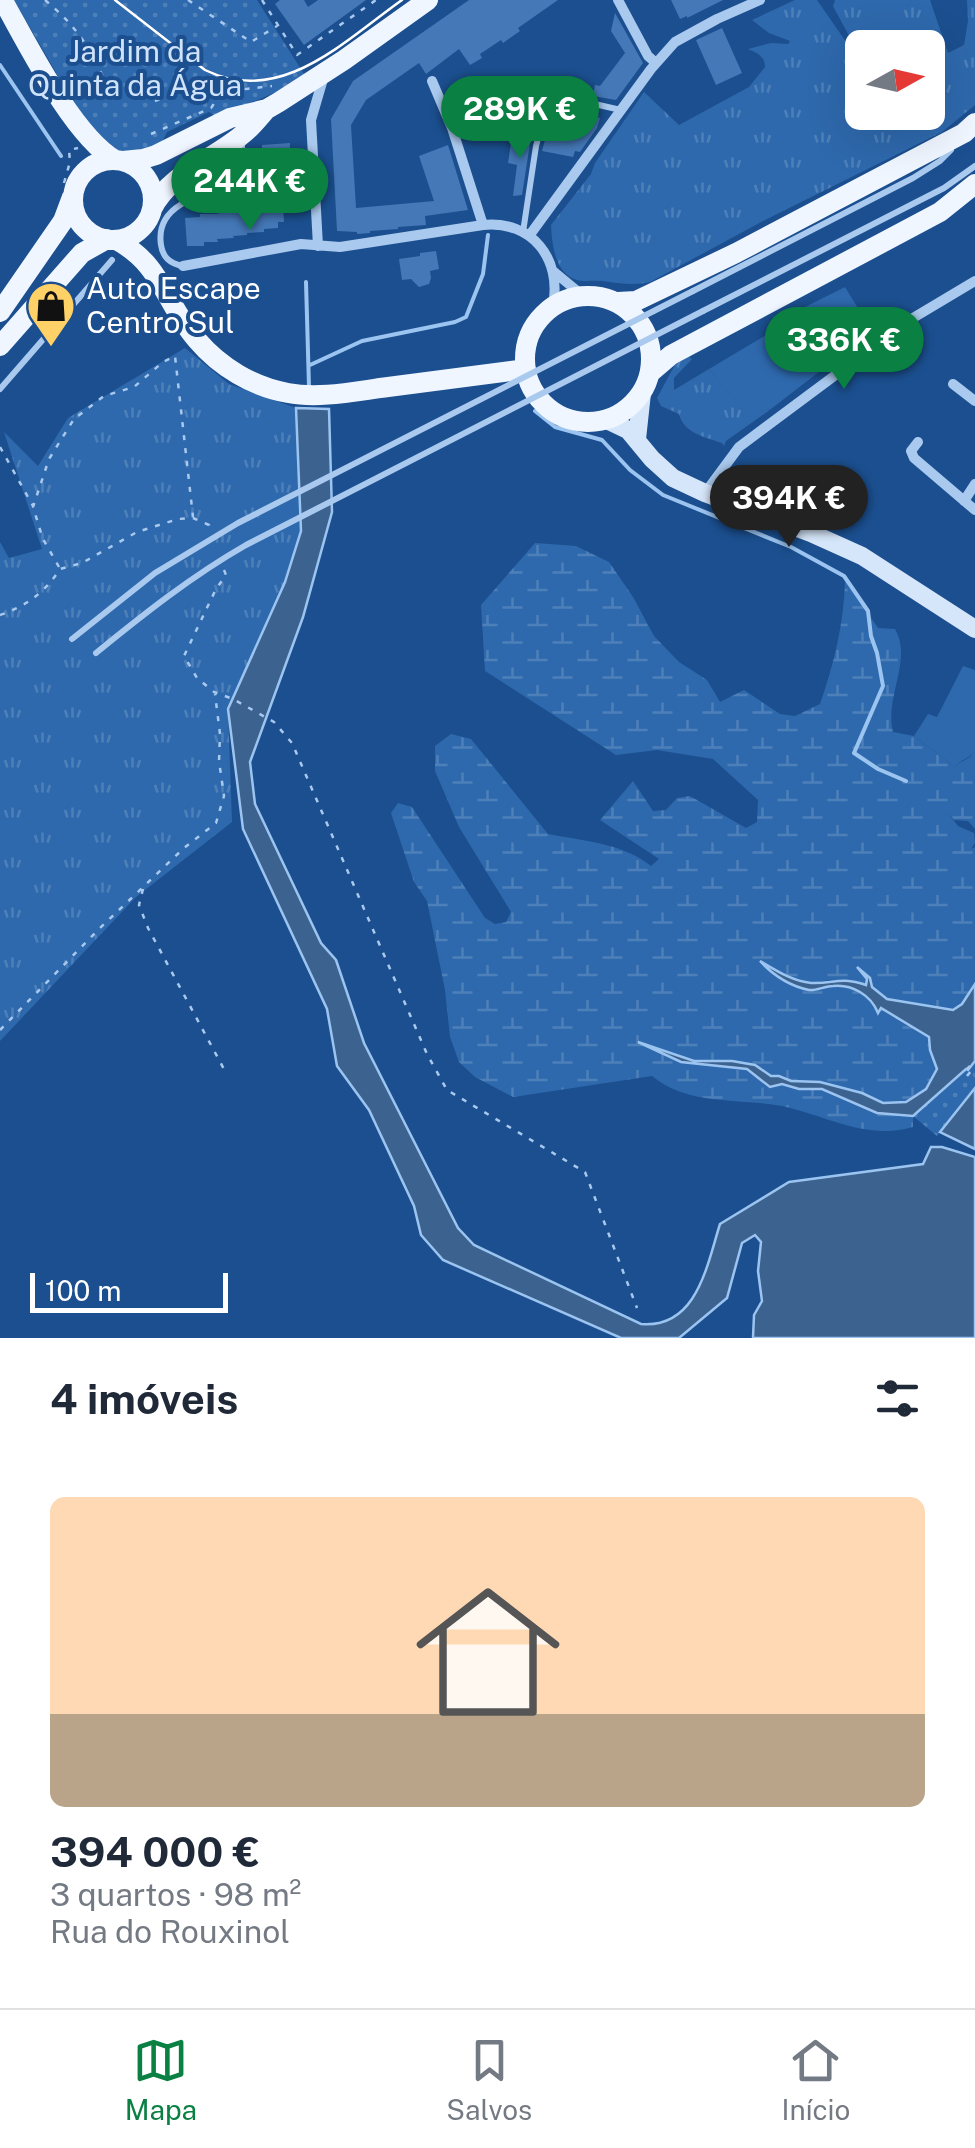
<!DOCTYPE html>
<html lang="pt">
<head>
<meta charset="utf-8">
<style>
	:root { --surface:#fff; --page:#f2f2f3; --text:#1f2937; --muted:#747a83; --line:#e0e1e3; --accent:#0b8043 }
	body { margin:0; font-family:"Public Sans",sans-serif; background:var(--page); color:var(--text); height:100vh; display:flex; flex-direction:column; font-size:38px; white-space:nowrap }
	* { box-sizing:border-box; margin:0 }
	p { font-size:32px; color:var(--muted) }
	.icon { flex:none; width:55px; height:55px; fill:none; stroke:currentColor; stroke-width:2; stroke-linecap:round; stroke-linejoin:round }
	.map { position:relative; height:1338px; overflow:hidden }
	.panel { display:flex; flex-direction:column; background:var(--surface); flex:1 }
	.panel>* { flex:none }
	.needle { width:65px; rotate:82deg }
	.fabs { position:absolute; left:845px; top:30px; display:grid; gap:20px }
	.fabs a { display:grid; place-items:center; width:100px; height:100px; border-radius:15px; background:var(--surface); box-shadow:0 10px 40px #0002; font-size:50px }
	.scale { position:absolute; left:30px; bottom:25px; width:198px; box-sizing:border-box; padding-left:10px; border:5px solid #fff; border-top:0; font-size:28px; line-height:35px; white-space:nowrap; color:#fff; -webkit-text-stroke:8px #1b4f8f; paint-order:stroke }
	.price { position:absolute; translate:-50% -85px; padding:0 22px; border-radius:35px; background:var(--accent); color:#fff; font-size:32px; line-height:65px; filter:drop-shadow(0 2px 5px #0008) }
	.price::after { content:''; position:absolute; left:50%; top:60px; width:30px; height:22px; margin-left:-15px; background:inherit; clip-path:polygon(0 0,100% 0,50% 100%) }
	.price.active { background:#222; color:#fff }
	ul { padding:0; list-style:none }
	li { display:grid; align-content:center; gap:20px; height:530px; padding:0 50px }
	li+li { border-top:2px solid var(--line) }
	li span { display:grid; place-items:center; height:310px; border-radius:15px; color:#555 }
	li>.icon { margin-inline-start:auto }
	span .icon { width:180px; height:180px; fill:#fffc; stroke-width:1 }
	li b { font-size:42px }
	h2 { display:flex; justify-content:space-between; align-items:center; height:120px; padding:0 50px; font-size:42px }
	.menu { display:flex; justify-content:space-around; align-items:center; height:140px; border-top:2px solid var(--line); background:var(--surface); font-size:28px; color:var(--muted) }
	.menu a { display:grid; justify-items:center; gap:5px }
	.menu .active { color:var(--accent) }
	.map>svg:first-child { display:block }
	.grass { fill:url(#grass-tufts); fill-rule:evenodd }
	.wetland { fill:url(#wetland-marsh) }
	.park { fill:url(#park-dots) }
	.garden { fill:#2e69ad }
	.water { fill:#3c6290; stroke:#9cc4f0; stroke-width:2.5 }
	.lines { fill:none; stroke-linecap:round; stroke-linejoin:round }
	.stream { stroke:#9cc4f0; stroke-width:4 }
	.building { fill:#4478b7 }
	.path { stroke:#a9c9ee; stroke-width:2.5; stroke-dasharray:5 8; stroke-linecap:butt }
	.lane { stroke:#a9c9ee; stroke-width:6 }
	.street { stroke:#a9c9ee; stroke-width:10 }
	.secondary { stroke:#d6e6fa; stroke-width:18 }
	.primary { stroke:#f0f6ff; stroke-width:20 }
	.tram { stroke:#fff; stroke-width:2.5 }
	.lane-bridge { stroke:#a9c9ee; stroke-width:6 }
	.labels { text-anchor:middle; stroke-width:8; stroke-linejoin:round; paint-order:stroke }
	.park-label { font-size:30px; fill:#cfe3fa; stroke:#1b4f8f }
	.poi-label { font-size:30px; fill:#fff; stroke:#1b4f8f; text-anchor:start }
</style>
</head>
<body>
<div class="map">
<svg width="975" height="1338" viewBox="0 0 975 1338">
	<defs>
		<pattern id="grass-tufts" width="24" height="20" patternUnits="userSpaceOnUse" patternTransform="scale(2.5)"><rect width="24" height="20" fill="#2e69ad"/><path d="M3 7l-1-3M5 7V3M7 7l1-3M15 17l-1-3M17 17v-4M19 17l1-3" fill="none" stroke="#4d80b9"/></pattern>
		<pattern id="wetland-marsh" width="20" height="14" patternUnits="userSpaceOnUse" patternTransform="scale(2.5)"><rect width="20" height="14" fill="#2e69ad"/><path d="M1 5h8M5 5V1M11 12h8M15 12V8" fill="none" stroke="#4d80b9"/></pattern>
		<pattern id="park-dots" width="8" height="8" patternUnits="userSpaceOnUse" patternTransform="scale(2.5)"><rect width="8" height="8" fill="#2e69ad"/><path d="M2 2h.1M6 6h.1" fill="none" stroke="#4d80b9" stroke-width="1.8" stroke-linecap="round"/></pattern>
	</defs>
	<rect width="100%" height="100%" fill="#1b4f8f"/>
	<path class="grass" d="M795,0H817L851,49L855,47L833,6L835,0H930L948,53L964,45L968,21L967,0H975V105L942,132L765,220L650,282C632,286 619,283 602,281C594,280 585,282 577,280C555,274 552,244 551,225L591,174L595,163L644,92L679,125L749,87L765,67C765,56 757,53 748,49L771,43L788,44L790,41L769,33L752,20ZM862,48H928V112H862Z
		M185,348L229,384L296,408L301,531L285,582L228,709L232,822L136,897L0,1041V542L9,558L42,549L4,432L38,466L68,418Z
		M688,356L692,359L674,378V390L709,369L749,417L758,411L771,409L726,441L724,446L722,443C704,437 684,433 679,414L661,406L657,398L676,363Z"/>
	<path class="wetland" d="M535,543L576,546L609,562L633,597L654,636L679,662L707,680L720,702L744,690L780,714L795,716L820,704C834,664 844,623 845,581L878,628L895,629C913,660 884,698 893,732L914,736L955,767C961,759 973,760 974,749C975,745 974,741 975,738V829L968,821L954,820L947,812L958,826L974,833L975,843L971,849L975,847V984L962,1004L954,1010L886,999L872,987L870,978L862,973L867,979V985L829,980L813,983L787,977L763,964C773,976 797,990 813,990C819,990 824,986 829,986C849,983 867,994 880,1008L930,1037V1050L937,1069L926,1089L906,1102L882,1103L862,1093L820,1082L791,1081L779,1076H771L755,1065L732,1061H695L652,1047L681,1062L747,1069L770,1087L782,1084L799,1089H822L877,1113L913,1116V1127C867,1141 825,1115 782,1106C739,1098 688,1106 652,1076L513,1097L475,1077L459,1062L450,1037L445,990L427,901L414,882L391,813L398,803L412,807L485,918L495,924L506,922L511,912L459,827L435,771V746L451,734L471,739L548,834C584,841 622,843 651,866L659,859L600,820L633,781L653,811L666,810L677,798L690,796L746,828L757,822L758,800L713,759L657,750L616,755L485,671L481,605Z"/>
	<path class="park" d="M14,0H257L306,77L281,90L217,117L209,112L167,132L162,142L153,147L129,153L110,150L91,133Z
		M975,1061V1088L937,1136L913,1116Z"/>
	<path class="garden" d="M845,287L872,331L771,409L759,411L755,416L749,418L709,369L800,315L805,307Z
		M963,666L975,670V751C969,759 961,759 955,767L914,736L928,714L937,717Z"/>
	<path class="water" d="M296,408L329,409L332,512L303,617L250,762L255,804L321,943L336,960L364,1043L458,1228L474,1245L641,1324C697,1329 707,1265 720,1224L789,1182L923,1164L931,1147H942L975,1157V1338H753L754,1315L762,1301L758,1271L761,1242L755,1235L742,1243L727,1298L679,1338H621L443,1260L421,1235L414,1206L369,1110L337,1066L327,1009L243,829L228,709L285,582L301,531Z
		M760,961C777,971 792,981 811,983C835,984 839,976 866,985L867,979L857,967L870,978L872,987L887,999L953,1010L962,1004L975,984V1061L968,1070L966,1069L913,1116L877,1113L822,1089H799L782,1084L770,1087L747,1069L681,1062L638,1042L694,1061H732L755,1065L771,1076H779L791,1081L820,1082L862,1093L883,1103L906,1102L926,1089L937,1069L930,1050L929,1037L881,1008L878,1013C871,995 852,984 833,986C825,986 816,991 809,990C790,986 773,975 760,961Z
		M975,1088V1149L940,1132Z"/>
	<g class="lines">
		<path class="stream" d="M0,65L61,156
			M306,282L309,387
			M310,365L362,341L455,322L466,317L483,274L488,235
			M535,411L555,427L602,440L630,470L663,495L791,547L844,576L868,611L871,636L877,653L883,686L854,753L878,769L906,781"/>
	</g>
	<path class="building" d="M280,0H304L308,7L318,0H366L304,45L275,4Z
		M469,0H558L518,28L520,31L503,43L501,40L480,54L482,58L470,65L459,49L426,74L419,63L366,100L351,125L356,208L434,201L419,156L448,145L468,210L425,216L426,225L398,227V229L370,231V233L357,234V232L337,231L331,119L353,81Z
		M671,0H723L687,18V16L680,19Z
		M615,13L643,63L616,100L593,96L595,85L600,86L625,53L611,31Z
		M722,28L742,73L716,85L696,40Z
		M519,83L542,87L541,100L536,121V118L514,117Z
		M449,99L496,100L495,111L460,110V123Z
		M555,103L589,110L588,115L600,118L597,128L580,152L575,151L573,157L542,151Z
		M512,136L531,137L522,195L513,196L517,165L508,163Z
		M290,143L288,191H285V204H283L284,222H278V228L264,229V232L247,233V235L233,236L234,238L217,239L218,242H204V246H187L185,218L200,217V214H216L229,211V209L246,208V205H258L257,190H259L258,176H261L262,145Z
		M436,251L439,269L430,271L431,278L429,284L419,287L411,279L402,280L399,259L420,256V253Z"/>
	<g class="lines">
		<path class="path" d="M45,0C77,27 90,47 107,86
			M188,0L251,42L277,26
			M262,0L297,55L376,0
			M206,83L246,89L272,86
			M155,101L195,84L204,83
			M151,134L211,108C217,101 215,94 211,87
			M64,183L70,162L69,150L78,148
			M0,447L33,506
			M59,567L43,539L33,507L49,459L74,419L104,396L134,387L163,362L175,356L193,517
			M224,570L226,575L216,589L184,656L197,678L214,692L233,699L274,722L292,743L427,1054L447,1090L585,1172L637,1308
			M0,615C27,606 45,592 60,569L82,563L137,532L178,519L193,518L209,525L210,530
			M143,889L139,905L148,928L225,1071
			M0,1030L99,929L184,848L216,823L224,796L219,761L220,734L215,694
			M967,1069L970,1066
			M967,1076L975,1066"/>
		<path class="lane" d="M523,232L536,146L550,94L621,110
			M182,266C170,263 163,258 161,245C154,200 211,193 242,184V142
			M693,291L913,178L940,161L951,150
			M703,311L944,188L975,166
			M0,389L112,260"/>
		<path class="street" d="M618,0L648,56L656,63
			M432,81L452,128L483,225
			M529,236L651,69L675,42L717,19L760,0
			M318,246L311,120L323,79
			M183,266L301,244L340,247L483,225C532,220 562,259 553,305
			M553,271L582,295
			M953,384L975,401
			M918,442L911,451L914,458L975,510
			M705,493L739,447L908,321L975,281
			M964,501L975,484"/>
		<path class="secondary" d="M607,420L628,430L652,459L673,478L705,493L811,533L862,556L975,629
			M637,439L642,393"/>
		<path class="primary" d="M0,1L6,6C30,49 74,136 115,160
			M73 200a40 40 0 1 1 80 0a40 40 0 1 1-80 0Z
			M123,161L143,159L156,155L230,118L267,109L279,102L344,60L428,0
			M152,209C170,173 214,159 243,134C251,128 258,119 265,111
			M116,240C162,264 165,304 197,340C220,367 253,387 288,393C320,399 356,391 388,387C434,381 480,375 526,369
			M525 359a63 63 0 1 1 126 0a63 63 0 1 1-126 0Z
			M618,302L636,301L736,253L964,133L975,123
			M0,312L63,221L72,197
			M0,346L82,253L107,239
			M650,373L671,355L940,212L975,184"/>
		<path class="tram" d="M115,0L205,70C281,107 344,41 402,0"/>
		<path class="lane-bridge" d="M72,639L155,573L238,523L693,291
			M96,653C145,613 192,576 246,545L703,311"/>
	</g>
	<defs>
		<g id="shop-pin" transform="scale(2.5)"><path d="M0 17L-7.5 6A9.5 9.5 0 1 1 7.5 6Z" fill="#ffd166" stroke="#1b4f8f"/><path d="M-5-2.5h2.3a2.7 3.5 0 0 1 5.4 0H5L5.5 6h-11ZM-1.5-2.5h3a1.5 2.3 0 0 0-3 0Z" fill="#111"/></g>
	</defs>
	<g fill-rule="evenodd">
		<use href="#shop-pin" x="51" y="306"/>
	</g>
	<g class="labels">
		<g class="park-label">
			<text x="135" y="62">Jardim da<tspan x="135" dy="34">Quinta da Água</tspan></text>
		</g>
		<g class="poi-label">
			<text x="86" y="299">Auto Escape<tspan x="86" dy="34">Centro Sul</tspan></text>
		</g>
	</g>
</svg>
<div class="fabs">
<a><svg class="needle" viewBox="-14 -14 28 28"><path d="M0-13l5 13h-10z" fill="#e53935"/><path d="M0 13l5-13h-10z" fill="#747a83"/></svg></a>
</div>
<div class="scale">100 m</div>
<b class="price" style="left:520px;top:161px">289K €</b>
<b class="price" style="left:250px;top:233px">244K €</b>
<b class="price" style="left:844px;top:392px">336K €</b>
<b class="price active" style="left:789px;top:550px">394K €</b>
</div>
<section class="panel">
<h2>4 imóveis<svg class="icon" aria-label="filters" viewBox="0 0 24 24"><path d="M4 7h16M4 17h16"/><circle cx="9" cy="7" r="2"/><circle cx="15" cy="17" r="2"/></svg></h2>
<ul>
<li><span style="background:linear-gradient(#ffd9b3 70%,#b9a48a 0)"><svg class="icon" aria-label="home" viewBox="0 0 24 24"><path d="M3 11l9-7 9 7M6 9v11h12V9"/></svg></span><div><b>394 000 €</b><p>3 quartos · 98 m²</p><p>Rua do Rouxinol</p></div></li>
</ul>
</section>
<nav class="menu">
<a class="active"><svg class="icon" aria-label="map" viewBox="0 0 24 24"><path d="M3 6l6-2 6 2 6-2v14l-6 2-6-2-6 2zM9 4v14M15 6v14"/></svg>Mapa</a>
<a><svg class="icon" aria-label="saved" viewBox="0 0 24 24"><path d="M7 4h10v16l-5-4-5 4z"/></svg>Salvos</a>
<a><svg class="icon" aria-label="home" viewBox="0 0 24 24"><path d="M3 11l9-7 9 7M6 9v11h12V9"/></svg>Início</a>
</nav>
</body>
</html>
